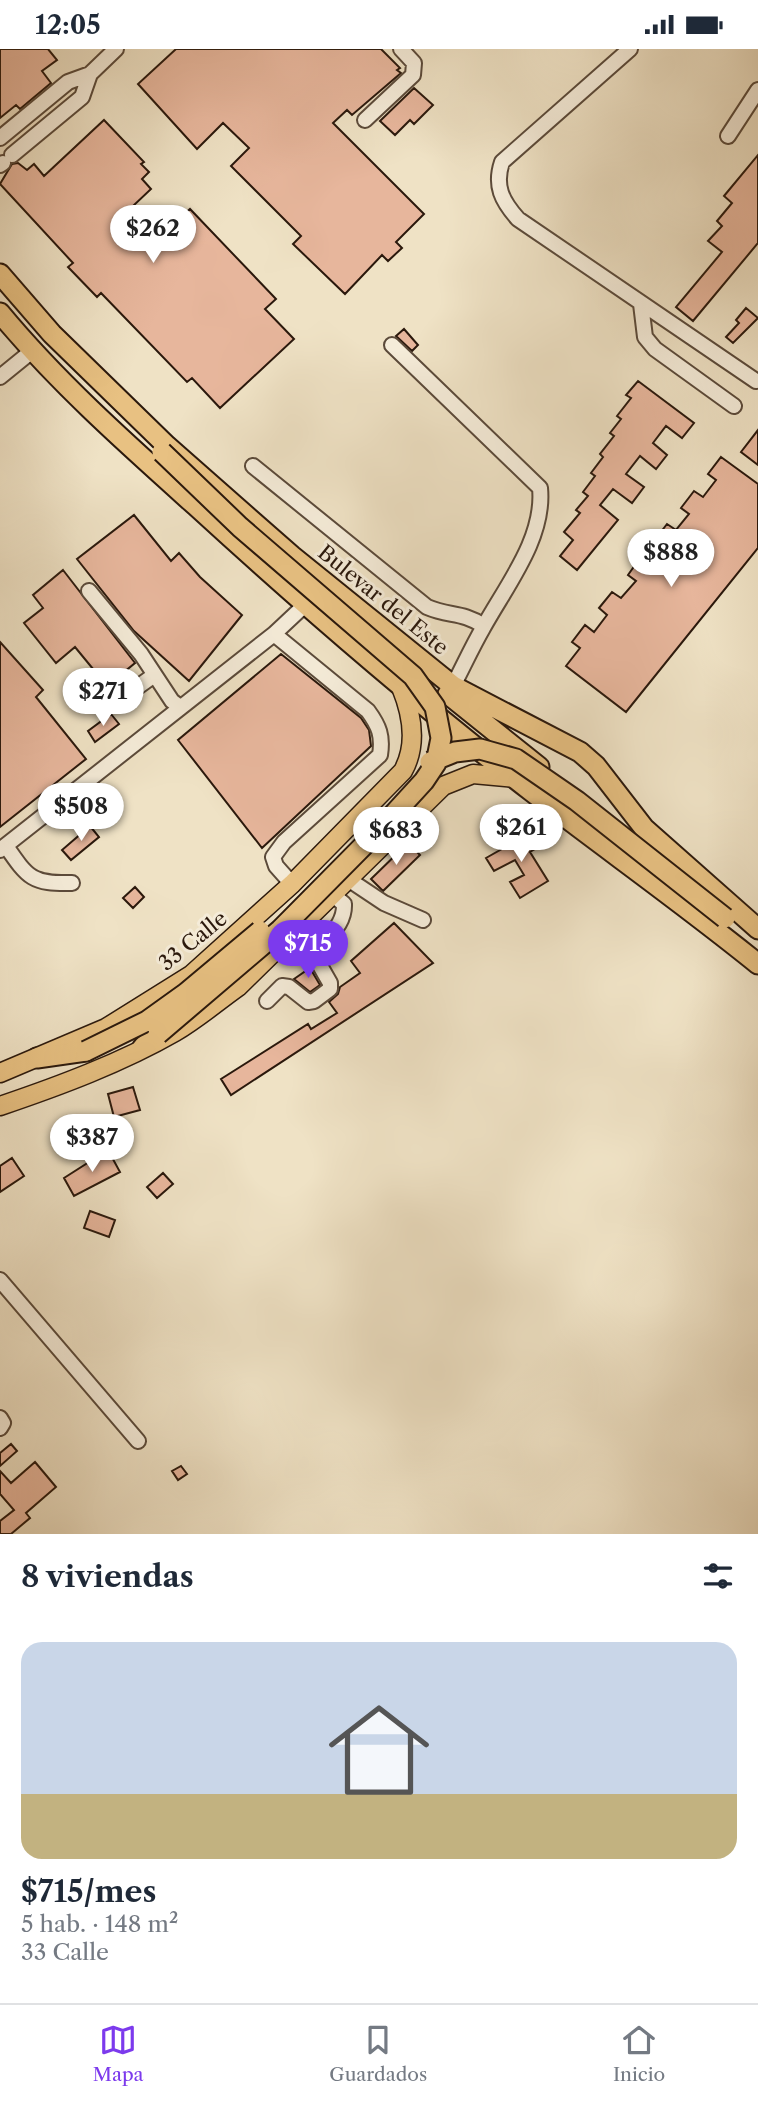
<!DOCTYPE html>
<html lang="es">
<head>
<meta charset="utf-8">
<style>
	:root { --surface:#fff; --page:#f2f2f3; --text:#1f2937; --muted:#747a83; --line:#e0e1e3; --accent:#7c3aed }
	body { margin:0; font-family:"Libre Caslon Text",serif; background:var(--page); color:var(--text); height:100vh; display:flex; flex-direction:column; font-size:26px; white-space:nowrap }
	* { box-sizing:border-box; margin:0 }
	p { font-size:23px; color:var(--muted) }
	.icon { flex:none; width:38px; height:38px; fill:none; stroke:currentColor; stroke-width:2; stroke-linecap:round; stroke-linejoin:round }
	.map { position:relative; height:1485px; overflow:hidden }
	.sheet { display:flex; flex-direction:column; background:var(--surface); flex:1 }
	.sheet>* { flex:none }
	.price { position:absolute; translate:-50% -60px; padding:0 16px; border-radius:24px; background:#fff; color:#222; font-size:23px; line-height:46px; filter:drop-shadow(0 2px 4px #0008) }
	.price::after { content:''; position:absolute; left:50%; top:42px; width:21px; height:16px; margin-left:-10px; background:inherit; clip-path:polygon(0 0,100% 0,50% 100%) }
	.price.active { background:var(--accent); color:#fff }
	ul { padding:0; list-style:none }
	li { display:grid; align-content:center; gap:14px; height:371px; padding:0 21px }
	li+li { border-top:2px solid var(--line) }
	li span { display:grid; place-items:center; height:217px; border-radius:21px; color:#555 }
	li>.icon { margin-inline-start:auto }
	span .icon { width:126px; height:126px; fill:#fffc; stroke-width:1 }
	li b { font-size:30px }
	h2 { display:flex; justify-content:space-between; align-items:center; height:84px; padding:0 21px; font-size:30px }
	.status { display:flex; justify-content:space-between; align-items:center; height:49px; padding:0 35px; background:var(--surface); direction:ltr }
	.status svg { height:19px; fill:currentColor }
	.menu { display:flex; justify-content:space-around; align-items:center; height:98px; border-top:2px solid var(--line); background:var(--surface); font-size:19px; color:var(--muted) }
	.menu a { display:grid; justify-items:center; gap:4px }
	.menu .active { color:var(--accent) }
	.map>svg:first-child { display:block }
	.building { fill:#e7b69c; stroke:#2a180c; stroke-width:2 }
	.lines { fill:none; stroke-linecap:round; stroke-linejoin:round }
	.minor-casing { stroke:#5b4a3a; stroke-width:18 }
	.major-casing { stroke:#2a180c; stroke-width:21 }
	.highway-casing { stroke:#2a180c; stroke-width:23 }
	.minor { stroke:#f5ecd9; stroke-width:14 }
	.major { stroke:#e8c182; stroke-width:18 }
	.highway { stroke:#e8c182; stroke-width:19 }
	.highway-bridge-casing { stroke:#2a180c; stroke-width:23; stroke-linecap:butt }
	.highway-bridge { stroke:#e8c182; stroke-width:19 }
	.labels { text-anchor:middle; stroke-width:6; stroke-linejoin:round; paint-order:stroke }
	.street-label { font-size:21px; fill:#2a180c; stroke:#f5ecd9 }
</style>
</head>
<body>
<div class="status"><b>12:05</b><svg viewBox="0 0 49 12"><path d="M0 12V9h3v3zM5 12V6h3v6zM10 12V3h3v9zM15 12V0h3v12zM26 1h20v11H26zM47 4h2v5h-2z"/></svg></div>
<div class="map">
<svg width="758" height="1485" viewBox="0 0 758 1485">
	<rect width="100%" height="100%" fill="#efe2c5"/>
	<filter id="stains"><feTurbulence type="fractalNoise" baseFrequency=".00286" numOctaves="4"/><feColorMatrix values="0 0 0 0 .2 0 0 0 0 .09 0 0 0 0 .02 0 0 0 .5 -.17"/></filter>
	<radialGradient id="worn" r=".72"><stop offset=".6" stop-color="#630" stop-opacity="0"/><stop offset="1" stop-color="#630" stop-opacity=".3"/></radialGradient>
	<path class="building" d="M0,0H48L57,11L42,22L51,34L20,60L16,56L0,69Z
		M176,0H381L400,19L397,21L401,24L352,66L347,61L333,74L424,165L396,193L402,199L388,212L382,206L345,245L293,195L301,187L231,117L249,99L223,74L197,100L138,35Z
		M414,39L433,56L414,75L410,71L395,86L380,72Z
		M104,71L144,113L141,115L149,123L142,130L151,140L133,157L161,187L190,160L276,250L265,260L294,290L220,359L192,329L187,333L101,244L97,248L68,218L73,214L0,135L12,115L18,114L27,121L34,115L44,127Z
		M758,106V194L693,272L676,258L722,203L708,192L722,177L717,172L732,154L724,147Z
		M746,259L758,269L733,294L726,288L739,274L736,271Z
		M404,280L418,296L412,302L396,287Z
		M638,332L694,374L682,389L666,377L653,394L667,406L656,420L640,407L626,425L644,438L632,454L613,440L600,456L618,471L577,521L560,507L573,491L564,483L580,464L576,461L588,447L583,443L595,427L591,424L603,408L600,405L614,387L610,384L621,370L617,367L631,349L626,346Z
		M758,381V416L741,403Z
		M721,408L758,435V499L626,663L566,617L580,599L572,593L585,576L594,583L607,566L599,559L612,543L621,549L636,532L628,526L640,509L650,515L663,498L654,492L667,475L676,481L689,465L681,459L694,442L703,448L716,431L708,425Z
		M134,466L171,512L179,504L200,528L242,566L189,632L134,582L77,510Z
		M63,521L135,614L107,637L75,598L56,614L24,574L43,559L33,546Z
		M0,593L43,641L36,648L86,710L0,778Z
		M281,605L361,669L369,681L371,697L262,799L178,691Z
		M111,665L119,675L95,693L88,682Z
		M90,777L99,788L71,811L62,801Z
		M532,783L540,797L530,803L548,832L520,849L510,833L524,826L515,811L494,822L486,809Z
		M408,794L420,806L383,842L371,830Z
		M135,838L144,848L133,859L123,849Z
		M394,874L433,914L231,1046L221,1030L308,975L311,980L337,964L329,953L338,945L340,938L360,924L351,912Z
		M310,919L320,936L310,943L294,930Z
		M133,1038L140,1061L114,1068L108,1045Z
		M108,1101L120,1123L74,1147L64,1129Z
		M12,1109L24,1127L0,1143V1117Z
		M163,1124L173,1135L157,1149L147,1138Z
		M90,1162L115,1171L109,1188L84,1179Z
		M11,1395L17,1402L0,1417V1404Z
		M35,1413L56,1438L26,1464L30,1469L11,1485H0V1472L14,1461L0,1445V1422L11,1434Z
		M181,1417L187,1425L178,1431L172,1422Z"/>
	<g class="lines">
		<g class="minor-casing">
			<path id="minor" d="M630,0L502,113C494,137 502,152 518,170L756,332
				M365,71L413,26L414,14L401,0
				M728,87L758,41
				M0,89L68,33L90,25L116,0
				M12,106L82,48L90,25
				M0,116L3,114
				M641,255L645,288L655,300L734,357
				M392,296L540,439C545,489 506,537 483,579C472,598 463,618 453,637
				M0,328L32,302
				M253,417L427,558C450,568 461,562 484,577
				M89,542L141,605L172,652L180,658
				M274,585L368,662C379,677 383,687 380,706L284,793L273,808L276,817L292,835
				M132,642L153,627
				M6,797C28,829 32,835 72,834
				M0,801L274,585L306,555
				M348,830L384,854L423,871
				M267,952L282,937L289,938L308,953L314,952L330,940V934L314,906C325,888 345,878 344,855L332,845
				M0,1231L138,1392
				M0,1369L3,1374L0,1379"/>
		</g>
		<g class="major-casing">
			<path id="major" d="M0,1024L106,979L191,926L292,835L403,722C418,695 412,665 401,638
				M0,1057C59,1037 121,1014 175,983C197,970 217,953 238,938L443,737L473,725L515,729"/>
		</g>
		<g class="highway-casing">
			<path id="highway" d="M0,225L52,285L167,397L292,507L453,637L580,703L596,717L644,779L758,880
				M0,264C58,334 128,396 196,457C304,556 415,652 531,742C606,800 684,855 758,915
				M448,645L539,718
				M143,998L158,985
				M37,1009L86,1002"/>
		</g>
		<use href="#minor" class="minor"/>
		<use href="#major" class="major"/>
		<use href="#highway" class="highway"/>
		<g class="highway-bridge-casing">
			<path id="highway-bridge" d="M430,713L455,703L480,700L516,710L577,752L725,869
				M158,985L280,881L381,779L424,732L436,714L441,689L435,658L413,627L240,478L162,403
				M86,1002L147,972L186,944L260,882"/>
		</g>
		<use href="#highway-bridge" class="highway-bridge"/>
	</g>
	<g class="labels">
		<g class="street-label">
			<text transform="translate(383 551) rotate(39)" y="7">Bulevar del Este</text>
			<text transform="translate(193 892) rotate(-39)" y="7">33 Calle</text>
		</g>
	</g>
	<rect width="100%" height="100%" filter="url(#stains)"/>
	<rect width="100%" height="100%" fill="url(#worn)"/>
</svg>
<b class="price" style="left:153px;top:216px">$262</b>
<b class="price" style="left:671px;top:540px">$888</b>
<b class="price" style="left:103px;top:679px">$271</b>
<b class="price" style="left:81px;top:794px">$508</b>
<b class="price" style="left:521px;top:815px">$261</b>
<b class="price" style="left:396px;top:818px">$683</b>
<b class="price active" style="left:308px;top:931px">$715</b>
<b class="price" style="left:92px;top:1125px">$387</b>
</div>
<section class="sheet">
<h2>8 viviendas<svg class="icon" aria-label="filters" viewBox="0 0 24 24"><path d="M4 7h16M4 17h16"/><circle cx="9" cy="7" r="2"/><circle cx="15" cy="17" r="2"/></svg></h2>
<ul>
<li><span style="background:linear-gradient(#c9d6e8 70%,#c2b280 0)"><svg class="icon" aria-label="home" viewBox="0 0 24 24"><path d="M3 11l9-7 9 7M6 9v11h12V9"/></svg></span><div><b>$715/mes</b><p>5 hab. · 148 m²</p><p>33 Calle</p></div></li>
</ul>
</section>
<nav class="menu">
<a class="active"><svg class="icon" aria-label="map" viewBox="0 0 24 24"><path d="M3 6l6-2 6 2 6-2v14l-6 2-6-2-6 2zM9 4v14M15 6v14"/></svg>Mapa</a>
<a><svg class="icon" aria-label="saved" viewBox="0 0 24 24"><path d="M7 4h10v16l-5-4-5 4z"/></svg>Guardados</a>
<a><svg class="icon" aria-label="home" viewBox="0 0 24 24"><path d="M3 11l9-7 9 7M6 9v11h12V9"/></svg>Inicio</a>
</nav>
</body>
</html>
